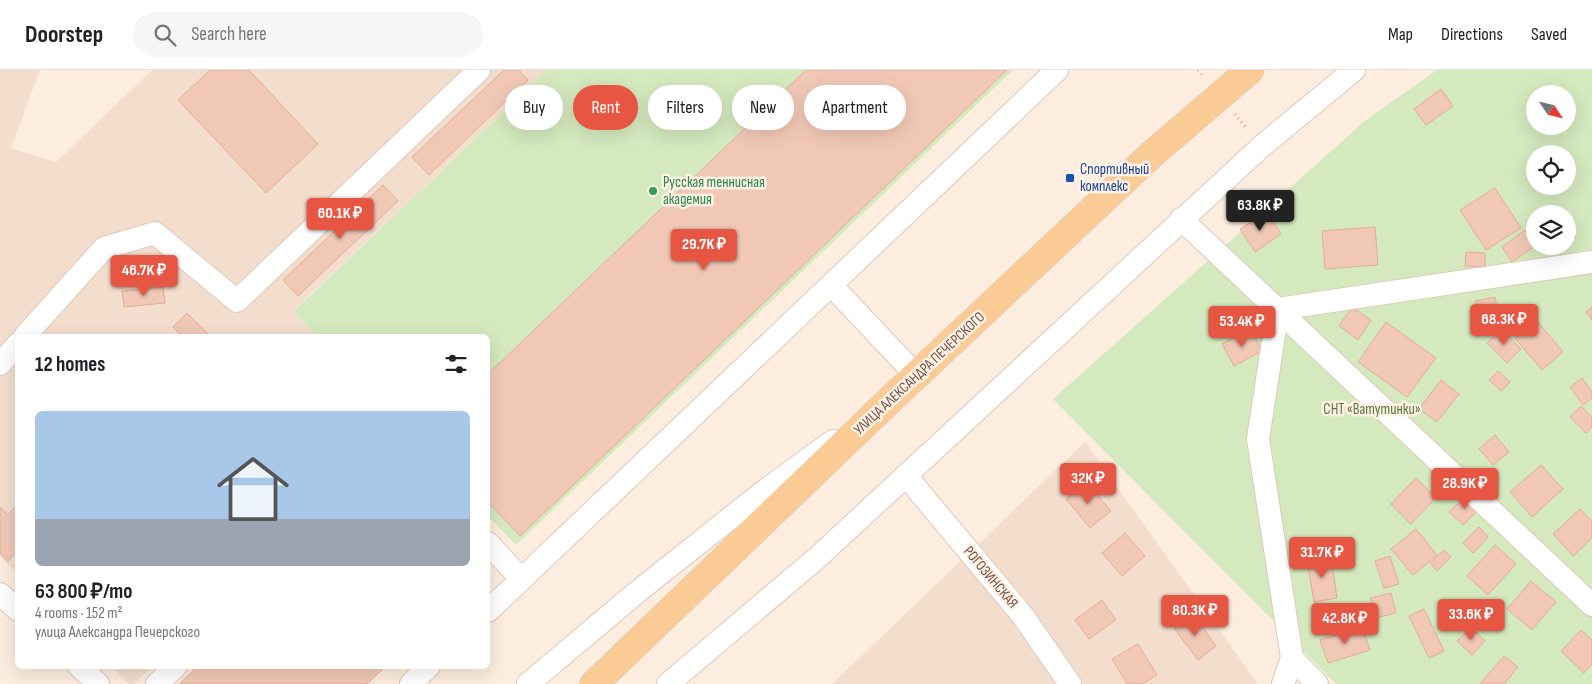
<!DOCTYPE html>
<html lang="en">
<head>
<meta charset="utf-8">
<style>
	:root { --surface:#fff; --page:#f6f6f6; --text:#202124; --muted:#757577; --line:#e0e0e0; --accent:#e75643 }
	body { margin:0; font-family:"Sofia Sans Condensed",sans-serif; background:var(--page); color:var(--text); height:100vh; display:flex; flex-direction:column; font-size:19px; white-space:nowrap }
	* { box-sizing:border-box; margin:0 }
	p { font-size:16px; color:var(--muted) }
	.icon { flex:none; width:28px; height:28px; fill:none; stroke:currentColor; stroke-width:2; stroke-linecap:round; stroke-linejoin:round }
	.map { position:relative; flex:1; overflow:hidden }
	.panel { position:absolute; left:15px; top:264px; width:475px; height:335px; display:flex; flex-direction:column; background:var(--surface); border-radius:8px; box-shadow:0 5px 20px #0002 }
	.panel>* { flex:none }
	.banner { position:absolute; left:505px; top:15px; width:475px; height:45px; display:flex; gap:10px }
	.needle { width:32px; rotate:125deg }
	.fabs { position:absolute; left:1526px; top:15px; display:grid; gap:10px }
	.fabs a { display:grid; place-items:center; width:50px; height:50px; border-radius:50%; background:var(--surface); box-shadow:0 5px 20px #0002; font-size:25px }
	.price { position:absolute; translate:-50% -42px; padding:0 11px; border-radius:5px; background:var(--accent); color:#fff; font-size:16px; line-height:32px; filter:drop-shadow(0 1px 2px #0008) }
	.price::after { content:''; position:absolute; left:50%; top:30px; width:15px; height:11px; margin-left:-8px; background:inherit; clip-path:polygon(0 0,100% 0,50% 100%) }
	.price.on { background:#222; color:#fff }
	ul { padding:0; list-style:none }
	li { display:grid; align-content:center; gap:10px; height:265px; padding:0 20px }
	li span { display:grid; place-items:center; height:155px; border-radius:8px; color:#555 }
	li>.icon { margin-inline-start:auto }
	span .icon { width:90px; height:90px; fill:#fffc; stroke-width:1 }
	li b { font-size:21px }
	h2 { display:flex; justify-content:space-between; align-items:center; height:60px; padding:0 20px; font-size:21px }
	.tag { padding:0 18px; border-radius:22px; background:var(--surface); box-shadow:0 5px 20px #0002; font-size:18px; line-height:45px }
	.tag.on { background:var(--accent); color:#fff }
	header { display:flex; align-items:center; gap:30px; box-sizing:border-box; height:70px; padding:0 25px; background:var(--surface); border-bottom:1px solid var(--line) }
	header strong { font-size:24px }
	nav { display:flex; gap:28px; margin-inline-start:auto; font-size:18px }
	.search { width:350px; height:45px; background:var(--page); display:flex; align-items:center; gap:12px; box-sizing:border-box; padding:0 18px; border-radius:28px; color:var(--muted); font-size:19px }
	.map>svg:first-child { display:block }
	.residential { fill:#f3decd }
	.green { fill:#d4e9be; fill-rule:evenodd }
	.building { fill:#f1c8b6; stroke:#e4ac97 }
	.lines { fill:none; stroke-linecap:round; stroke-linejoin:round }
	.minor-casing { stroke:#dfc9bb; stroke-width:24 }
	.major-casing { stroke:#d8cfcb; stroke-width:29 }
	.path { stroke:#d5ab9a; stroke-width:3; stroke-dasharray:1 4; stroke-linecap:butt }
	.minor { stroke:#fff; stroke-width:22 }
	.major { stroke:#fbcb96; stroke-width:28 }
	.transit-dot { fill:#1a4fb4; stroke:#fff2e5; stroke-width:2 }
	.leisure-dot { fill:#2e9e5b; stroke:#fff2e5; stroke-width:2 }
	.labels { text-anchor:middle; stroke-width:5; stroke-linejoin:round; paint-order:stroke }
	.transit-label { font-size:15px; fill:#164399; stroke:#fff2e5; text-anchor:start }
	.leisure-label { font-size:15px; fill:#27864d; stroke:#fff2e5; text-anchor:start }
	.street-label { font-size:15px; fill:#725247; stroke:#fff2e5 }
	.park-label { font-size:15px; fill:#55783f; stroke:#fff2e5 }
</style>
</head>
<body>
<header>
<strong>Doorstep</strong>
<div class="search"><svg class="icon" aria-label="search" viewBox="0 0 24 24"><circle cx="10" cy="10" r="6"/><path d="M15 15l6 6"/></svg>Search here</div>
<nav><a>Map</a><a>Directions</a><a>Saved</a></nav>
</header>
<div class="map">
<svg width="1592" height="614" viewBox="0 0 1592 614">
	<rect width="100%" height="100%" fill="#fceddf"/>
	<path class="residential" d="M0,0H40L11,78L56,92L152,0H547L293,241L317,266H18L17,503L0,486Z
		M1085,372L1258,614H832Z
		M111,596H153L134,614H129Z"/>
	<path class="green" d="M547,0H1013L516,475L488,446V266H317L293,242Z
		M1437,0H1592V614H1336L1053,329L1366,50ZM1535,24H1568V56H1535ZM1535,84H1568V116H1535ZM1535,144H1568V176H1535Z"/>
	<path class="building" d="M210,0H249L318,74L266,123L178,30Z
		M504,0H519L528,10L429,105L412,87Z
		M806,0H1007L520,466L488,432V304Z
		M1441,19L1453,36L1426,55L1414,39Z
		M383,115L398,131L298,226L283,210Z
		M1495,118L1521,158L1486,180L1460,140Z
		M1266,142L1281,164L1255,182L1240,159Z
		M1568,156L1576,167L1568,173Z
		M1375,157L1378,195L1325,199L1322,161Z
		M1525,160L1535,176L1512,192L1502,177Z
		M1466,182L1485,183V197L1465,196Z
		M163,217L165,233L124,237L122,221Z
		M1495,227L1500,252L1480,256L1475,231Z
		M1352,237L1371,250L1358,270L1339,256Z
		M1592,237V250L1586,242Z
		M187,243L210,266H182L173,257Z
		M1536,250L1563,282L1542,300L1515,268Z
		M1386,252L1436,288L1407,327L1358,292Z
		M1250,259L1262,281L1234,296L1222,274Z
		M1502,259L1521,279L1507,293L1487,273Z
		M1498,301L1510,312L1501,321L1489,310Z
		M1582,308L1592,322V328L1583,335L1570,317Z
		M1441,310L1459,324L1437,352L1419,339Z
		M1581,336L1592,347V357L1586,363L1570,347Z
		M1495,365L1509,382L1493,395L1479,379Z
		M1541,395L1563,419L1532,447L1510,422Z
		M1416,408L1436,428L1411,454L1391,434Z
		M1086,412L1111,441L1090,458L1066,429Z
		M1468,424L1481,437L1463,455L1449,442Z
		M0,437L8,445L15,437L18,440V481L8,491L0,483Z
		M1580,439L1592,451V468L1573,486L1553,464Z
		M1479,457L1488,467L1473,483L1463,473Z
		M1416,459L1437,485L1413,505L1391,479Z
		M1125,463L1145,486L1122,506L1102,483Z
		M1495,475L1516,494L1488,525L1467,506Z
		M1444,480L1451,487L1437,501L1430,493Z
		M1390,486L1399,514L1384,518L1375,491Z
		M1331,487L1337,528L1314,532L1307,490Z
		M1531,511L1556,532L1532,560L1507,539Z
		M1391,523L1396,543L1375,548L1370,528Z
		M1102,530L1116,550L1089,569L1075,550Z
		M1424,539L1444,581L1429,588L1409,546Z
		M1193,544L1216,576L1198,590L1174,558Z
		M1362,557L1370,580L1328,593L1320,570Z
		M1471,557L1485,571L1472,585L1457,571Z
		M1581,560L1592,570V594L1584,603L1561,581Z
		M1138,574L1157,605L1142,614H1127L1112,589Z
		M1504,586L1518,597L1504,614H1480Z
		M198,596H386L367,614H179Z"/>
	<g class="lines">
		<g class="minor-casing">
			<path id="minor" d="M1181,149L1592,535
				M831,215L916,305
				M25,266L104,178L155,163L237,231L479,0
				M0,294L18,274
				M906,405L921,424L1023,546L1070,614
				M488,473L521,509
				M0,524L18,540
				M488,541L1057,0
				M79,596L98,614
				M157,614L176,596
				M411,614L429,596
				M528,614L636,523L763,422L833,371
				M668,614L818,487L1262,76L1354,0
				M1283,614L1292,588
				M1317,614L1292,588L1258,369L1278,239L1592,192"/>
		</g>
		<g class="major-casing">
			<path id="major" d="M594,614L892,328L1151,85L1250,0"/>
		</g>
		<path class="path" d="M1198,0L1202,5
			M1235,44L1247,59"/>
		<use href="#minor" class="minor"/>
		<use href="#major" class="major"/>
	</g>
	<rect class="transit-dot" x="1065" y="103" width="10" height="10" rx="2.5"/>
	<circle class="leisure-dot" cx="653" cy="121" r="5"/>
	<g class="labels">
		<g class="transit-label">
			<text x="1080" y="104">Спортивный<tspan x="1080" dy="17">комплекс</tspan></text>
		</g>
		<g class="leisure-label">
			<text x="663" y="117">Русская теннисная<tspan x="663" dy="17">академия</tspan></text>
		</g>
		<g class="street-label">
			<text transform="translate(919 303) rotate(-43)" y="5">УЛИЦА АЛЕКСАНДРА ПЕЧЕРСКОГО</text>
			<text transform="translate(991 507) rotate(50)" y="5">РОГОЗИНСКАЯ</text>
		</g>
		<g class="park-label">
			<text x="1372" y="344">СНТ «Ватутинки»</text>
		</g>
	</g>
</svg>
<div class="fabs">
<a><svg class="needle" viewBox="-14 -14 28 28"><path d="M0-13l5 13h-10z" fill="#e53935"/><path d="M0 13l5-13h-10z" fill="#757577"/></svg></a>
<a><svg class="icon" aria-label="locate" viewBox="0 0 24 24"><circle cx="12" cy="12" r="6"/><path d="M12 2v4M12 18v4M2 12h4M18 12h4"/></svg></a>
<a><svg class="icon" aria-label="layers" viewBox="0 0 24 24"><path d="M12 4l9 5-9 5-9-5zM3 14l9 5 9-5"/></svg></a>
</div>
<b class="price on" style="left:1260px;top:162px">63.8K ₽</b>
<b class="price" style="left:340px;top:170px">60.1K ₽</b>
<b class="price" style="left:704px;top:201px">29.7K ₽</b>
<b class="price" style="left:144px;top:227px">46.7K ₽</b>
<b class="price" style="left:1504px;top:276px">68.3K ₽</b>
<b class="price" style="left:1242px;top:278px">53.4K ₽</b>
<b class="price" style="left:1088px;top:435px">32K ₽</b>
<b class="price" style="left:1465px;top:440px">28.9K ₽</b>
<b class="price" style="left:1322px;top:509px">31.7K ₽</b>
<b class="price" style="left:1195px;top:567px">80.3K ₽</b>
<b class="price" style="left:1471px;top:571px">33.6K ₽</b>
<b class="price" style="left:1345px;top:575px">42.8K ₽</b>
<div class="banner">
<a class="tag">Buy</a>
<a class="tag on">Rent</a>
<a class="tag">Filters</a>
<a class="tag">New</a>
<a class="tag">Apartment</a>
</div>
<section class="panel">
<h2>12 homes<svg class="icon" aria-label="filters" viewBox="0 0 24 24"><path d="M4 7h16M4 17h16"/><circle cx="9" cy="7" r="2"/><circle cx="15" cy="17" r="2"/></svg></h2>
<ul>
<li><span style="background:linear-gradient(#a9c7e8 70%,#9aa5b1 0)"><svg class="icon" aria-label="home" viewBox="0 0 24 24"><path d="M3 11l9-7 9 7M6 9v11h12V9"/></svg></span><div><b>63 800 ₽/mo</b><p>4 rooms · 152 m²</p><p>улица Александра Печерского</p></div></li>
</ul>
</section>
</div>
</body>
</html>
